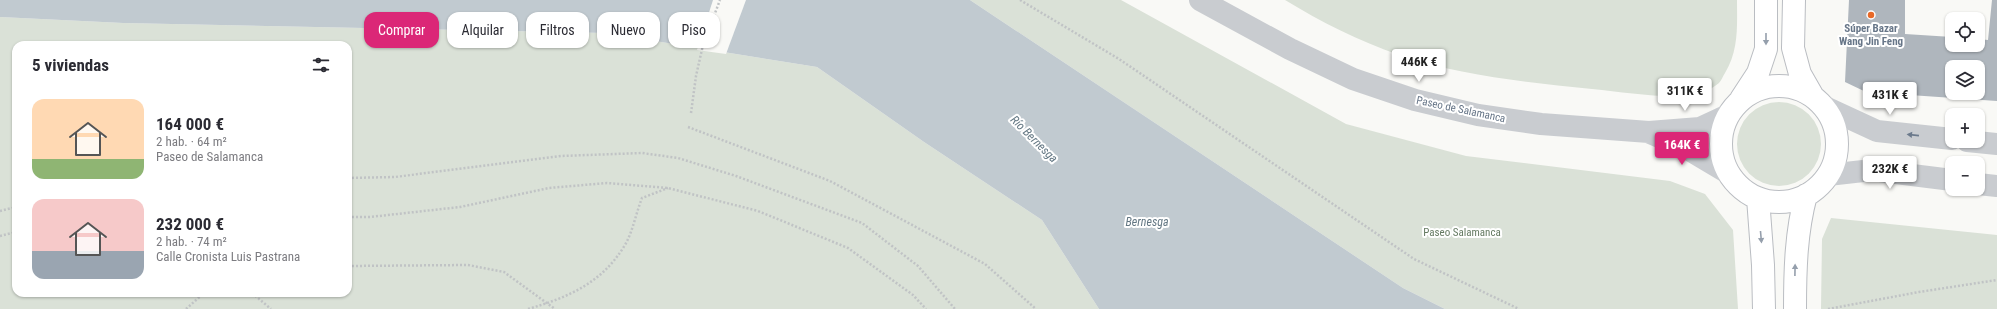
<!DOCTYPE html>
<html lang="es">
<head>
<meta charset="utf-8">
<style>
	:root { --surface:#fff; --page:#f7f7f7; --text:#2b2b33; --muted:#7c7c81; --accent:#db2777 }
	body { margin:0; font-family:"Roboto Condensed",sans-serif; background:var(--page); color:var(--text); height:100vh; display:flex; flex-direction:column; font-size:15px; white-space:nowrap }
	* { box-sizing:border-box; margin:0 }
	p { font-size:13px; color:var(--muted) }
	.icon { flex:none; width:22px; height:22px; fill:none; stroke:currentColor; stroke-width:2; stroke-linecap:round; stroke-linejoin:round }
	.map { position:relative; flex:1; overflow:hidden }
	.drawer { position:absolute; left:12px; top:41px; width:340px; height:256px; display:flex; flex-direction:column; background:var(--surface); border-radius:12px; box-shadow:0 1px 3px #0004 }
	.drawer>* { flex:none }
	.banner { position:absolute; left:364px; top:12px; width:380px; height:36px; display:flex; gap:8px }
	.controls { position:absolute; left:1945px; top:12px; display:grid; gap:8px }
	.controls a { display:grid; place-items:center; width:40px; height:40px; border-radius:8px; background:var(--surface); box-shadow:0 1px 3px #0004; font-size:20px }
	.price { position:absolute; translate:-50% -34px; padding:0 9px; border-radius:4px; background:#fff; color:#222; font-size:13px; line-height:26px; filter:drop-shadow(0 1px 2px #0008) }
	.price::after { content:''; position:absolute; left:50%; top:24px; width:12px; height:9px; margin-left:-6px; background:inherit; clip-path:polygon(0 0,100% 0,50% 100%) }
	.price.active { background:var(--accent); color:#fff }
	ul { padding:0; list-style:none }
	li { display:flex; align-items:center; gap:12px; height:100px; padding:0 20px }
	li span { display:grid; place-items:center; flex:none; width:112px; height:80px; border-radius:12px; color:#555 }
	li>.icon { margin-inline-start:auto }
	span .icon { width:48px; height:48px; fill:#fffc; stroke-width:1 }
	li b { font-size:17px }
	h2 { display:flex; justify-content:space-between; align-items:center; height:48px; padding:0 20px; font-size:17px }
	.chip { padding:0 14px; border-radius:12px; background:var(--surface); box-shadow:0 1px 3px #0004; font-size:14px; line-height:36px }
	.chip.active { background:var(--accent); color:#fff }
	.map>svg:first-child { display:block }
	.green { fill:#dae1d7; fill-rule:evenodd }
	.water { fill:#c1cad0 }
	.pier { fill:#f9f9f6 }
	.building { fill:#afb6bd; fill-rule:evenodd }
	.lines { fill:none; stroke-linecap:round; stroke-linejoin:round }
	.major-casing { stroke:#babdc2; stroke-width:24 }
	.path { stroke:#c0c3c5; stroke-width:2.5; stroke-dasharray:2 2; stroke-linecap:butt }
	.minor { stroke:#c9ccd0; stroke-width:22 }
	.major { stroke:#fff; stroke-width:22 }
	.oneway { fill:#959fac }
	.oneway2 { fill:#6c7a8c }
	.poi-dot { fill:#e86927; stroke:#fff; stroke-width:1.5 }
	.labels { text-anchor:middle; stroke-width:4; stroke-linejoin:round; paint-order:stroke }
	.poi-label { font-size:11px; font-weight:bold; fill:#677688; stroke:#fff }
	.street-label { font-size:11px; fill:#677688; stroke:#fff }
	.park-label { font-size:11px; fill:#657a62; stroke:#fff }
	.water-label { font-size:12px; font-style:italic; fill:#637783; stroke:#fff }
</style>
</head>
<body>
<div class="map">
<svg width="1997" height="309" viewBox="0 0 1997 309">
	<rect width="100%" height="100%" fill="#f9f9f6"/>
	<path class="green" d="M970,0H1121L1346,124L1466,156L1670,181L1705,194L1733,230L1738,309H1445L1403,288Z
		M1285,0H1737C1737,26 1739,50 1725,73C1723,76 1721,81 1719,83C1710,91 1694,96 1682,96C1652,97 1621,92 1592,89C1526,82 1462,76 1399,55C1359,41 1321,22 1285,0Z
		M0,17L123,23L605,33L817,67L924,142L1042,220L1099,309H0ZM16,45H348V293H16Z
		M1737 144a42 42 0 1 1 84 0a42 42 0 1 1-84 0Z
		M1831,218L1997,235V309H1821L1822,239Z"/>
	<path class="water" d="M0,0H970L1403,288L1445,309H1099L1042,220L924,142L817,67L605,33L123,23L0,17Z"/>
	<path class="pier" d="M713,0H746L726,54L697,50Z"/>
	<path class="building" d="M1849,0H1905V34L1952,37V45H1978V39L1988,40L1992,0H1997V101L1866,92L1845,82ZM1952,67H1978V93H1952Z"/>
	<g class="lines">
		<g class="major-casing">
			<path id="major" d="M1794,0L1793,48L1800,74L1812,95
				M1721 144a58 58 0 1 1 116 0a58 58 0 1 1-116 0Z
				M1741,99L1758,73L1766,49V0
				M1758,198L1763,265L1764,309
				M1795,309C1795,270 1796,232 1806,195"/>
		</g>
		<path class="path" d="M1020,0L1119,59L1414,259L1519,309
			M691,113L696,76L703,45L720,0
			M688,127L830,181L985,264L1036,309
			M348,178L395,177L561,156L642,153L678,158L736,176L862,223L918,266L955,309
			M0,211L16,207
			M348,217H370L460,207L549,188L607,183L668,188L758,211L848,248L913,295L926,309
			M0,236L16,232
			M348,266L468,265L504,272L555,309
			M252,293L271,309
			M186,309L204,293
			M528,309C569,297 602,283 625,245C633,231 636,213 642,198L668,188
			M1828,309L1919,292L1997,280"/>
		<path class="minor" d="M1200,0L1290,49L1353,79L1415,100L1478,115L1541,124L1649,132L1700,128L1728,115
			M1825,107L1877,131L1952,139
			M1650,133L1691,151L1728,173
			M1967,141L1997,144
			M1828,175L1872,170L1952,180
			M1978,184L1997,186"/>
		<use href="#major" class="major"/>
	</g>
	<defs><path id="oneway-solid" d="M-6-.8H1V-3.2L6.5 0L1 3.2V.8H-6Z"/></defs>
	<g class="oneway">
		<use href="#oneway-solid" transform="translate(1766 39) rotate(90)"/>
		<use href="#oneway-solid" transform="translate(1761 237) rotate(85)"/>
		<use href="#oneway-solid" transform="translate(1795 270) rotate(-89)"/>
	</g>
	<use class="oneway2" href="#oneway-solid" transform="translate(1913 135) rotate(-174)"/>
	<circle class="poi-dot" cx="1871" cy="15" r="4"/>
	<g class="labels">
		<g class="poi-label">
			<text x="1871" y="32">Súper Bazar<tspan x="1871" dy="13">Wang Jin Feng</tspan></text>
		</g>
		<g class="street-label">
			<text transform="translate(1461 109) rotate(12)" y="4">Paseo de Salamanca</text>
		</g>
		<g class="park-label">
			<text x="1462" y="236">Paseo Salamanca</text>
		</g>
		<g class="water-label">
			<text transform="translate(1034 139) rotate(45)" y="4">Río Bernesga</text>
			<text x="1147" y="226">Bernesga</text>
		</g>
	</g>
</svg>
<div class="controls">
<a><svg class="icon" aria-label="locate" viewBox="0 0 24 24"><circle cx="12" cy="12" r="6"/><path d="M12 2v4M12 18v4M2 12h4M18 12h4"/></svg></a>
<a><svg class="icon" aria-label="layers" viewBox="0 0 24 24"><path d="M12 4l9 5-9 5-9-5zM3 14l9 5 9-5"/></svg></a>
<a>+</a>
<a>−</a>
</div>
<b class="price" style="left:1419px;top:83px">446K €</b>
<b class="price" style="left:1685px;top:112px">311K €</b>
<b class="price" style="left:1890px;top:116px">431K €</b>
<b class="price active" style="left:1682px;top:166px">164K €</b>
<b class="price" style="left:1890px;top:190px">232K €</b>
<div class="banner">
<a class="chip active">Comprar</a>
<a class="chip">Alquilar</a>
<a class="chip">Filtros</a>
<a class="chip">Nuevo</a>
<a class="chip">Piso</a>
</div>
<section class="drawer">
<h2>5 viviendas<svg class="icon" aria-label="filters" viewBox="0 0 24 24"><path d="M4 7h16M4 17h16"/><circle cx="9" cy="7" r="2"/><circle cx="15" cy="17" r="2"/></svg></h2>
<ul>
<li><span style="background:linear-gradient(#ffd9b3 75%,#8fb573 0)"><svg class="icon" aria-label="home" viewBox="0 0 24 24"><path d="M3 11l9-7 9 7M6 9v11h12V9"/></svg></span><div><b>164 000 €</b><p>2 hab. · 64 m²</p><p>Paseo de Salamanca</p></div></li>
<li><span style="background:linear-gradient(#f6c9c9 65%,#9aa5b1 0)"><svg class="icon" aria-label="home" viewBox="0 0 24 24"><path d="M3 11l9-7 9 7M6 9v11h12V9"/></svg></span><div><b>232 000 €</b><p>2 hab. · 74 m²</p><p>Calle Cronista Luis Pastrana</p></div></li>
</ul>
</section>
</div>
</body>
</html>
